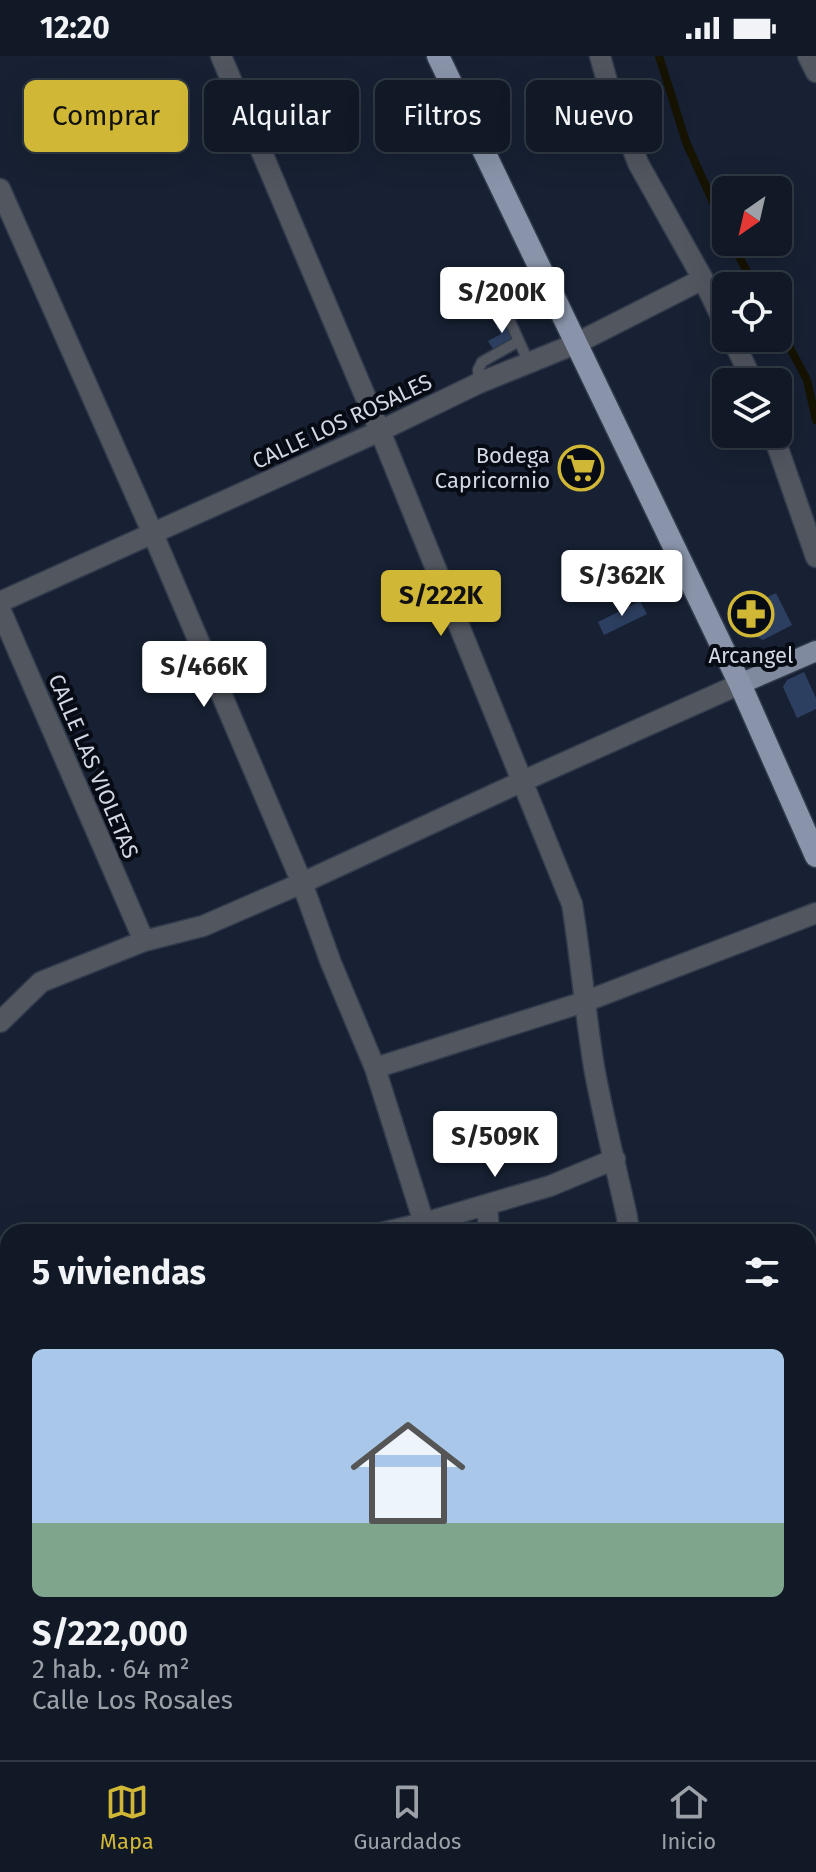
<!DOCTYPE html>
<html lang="es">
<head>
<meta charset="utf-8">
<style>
	:root { --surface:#111926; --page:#1e2632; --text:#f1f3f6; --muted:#9ca0a7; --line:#303843; --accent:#d0b736 }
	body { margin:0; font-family:"Fira Sans",sans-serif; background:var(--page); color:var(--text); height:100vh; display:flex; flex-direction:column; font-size:30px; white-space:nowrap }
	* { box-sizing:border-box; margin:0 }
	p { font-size:26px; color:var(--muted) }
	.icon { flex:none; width:44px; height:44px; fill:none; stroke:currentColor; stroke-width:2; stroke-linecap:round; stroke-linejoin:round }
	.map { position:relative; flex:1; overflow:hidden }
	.drawer { position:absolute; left:0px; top:1168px; width:816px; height:536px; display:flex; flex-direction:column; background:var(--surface); border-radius:24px 24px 0 0; box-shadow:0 8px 32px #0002,0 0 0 2px var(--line) }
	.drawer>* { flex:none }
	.top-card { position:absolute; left:24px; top:24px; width:768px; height:72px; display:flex; gap:16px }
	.needle { width:52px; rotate:214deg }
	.controls { position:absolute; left:712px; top:120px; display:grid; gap:16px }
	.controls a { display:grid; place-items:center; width:80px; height:80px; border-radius:12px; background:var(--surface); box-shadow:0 8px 32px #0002,0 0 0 2px var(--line); font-size:40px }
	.price { position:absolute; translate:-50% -68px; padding:0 18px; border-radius:8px; background:#fff; color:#222; font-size:26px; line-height:52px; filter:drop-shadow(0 2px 4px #0008) }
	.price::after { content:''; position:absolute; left:50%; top:48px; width:24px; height:18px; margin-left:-12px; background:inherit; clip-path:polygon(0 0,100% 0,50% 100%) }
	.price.active { background:var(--accent); color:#111 }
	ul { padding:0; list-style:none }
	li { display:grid; align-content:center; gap:16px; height:424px; padding:0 32px }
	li+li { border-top:2px solid var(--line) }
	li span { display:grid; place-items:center; height:248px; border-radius:12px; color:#555 }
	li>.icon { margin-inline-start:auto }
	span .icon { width:144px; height:144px; fill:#fffc; stroke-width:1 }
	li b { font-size:34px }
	h2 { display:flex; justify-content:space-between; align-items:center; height:96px; padding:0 32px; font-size:34px }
	.tag { padding:0 28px; border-radius:12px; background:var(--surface); box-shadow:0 8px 32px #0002,0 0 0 2px var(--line); font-size:28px; line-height:72px }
	.tag.active { background:var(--accent); color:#111 }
	.status { display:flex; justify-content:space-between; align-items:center; height:56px; padding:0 40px; background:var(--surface); direction:ltr }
	.status svg { height:22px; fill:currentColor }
	.tab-bar { display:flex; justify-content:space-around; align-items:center; height:112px; border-top:2px solid var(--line); background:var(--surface); font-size:22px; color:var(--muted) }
	.tab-bar a { display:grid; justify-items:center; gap:4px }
	.tab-bar .active { color:var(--accent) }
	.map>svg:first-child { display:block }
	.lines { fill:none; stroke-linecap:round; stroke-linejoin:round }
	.stream { stroke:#171301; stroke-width:8 }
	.building { fill:#2d3f60 }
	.service-casing { stroke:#313b4c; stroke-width:13 }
	.minor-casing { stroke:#313b4c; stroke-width:23 }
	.primary-casing { stroke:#313b4c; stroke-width:23 }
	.trunk-casing { stroke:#313b4c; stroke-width:25 }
	.service { stroke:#51565f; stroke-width:10 }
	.minor { stroke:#51565f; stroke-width:20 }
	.primary { stroke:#808a9e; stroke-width:20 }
	.trunk { stroke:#8994aa; stroke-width:22 }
	.labels { text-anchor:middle; stroke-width:8; stroke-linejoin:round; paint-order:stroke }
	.street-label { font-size:22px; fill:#d1d8e4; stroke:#070b13 }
	.poi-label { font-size:22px; fill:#d1d8e4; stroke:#070b13; text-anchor:end }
</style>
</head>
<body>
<div class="status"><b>12:20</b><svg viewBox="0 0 49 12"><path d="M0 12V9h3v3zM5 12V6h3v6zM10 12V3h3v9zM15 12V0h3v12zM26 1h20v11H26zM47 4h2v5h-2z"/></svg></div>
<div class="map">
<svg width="816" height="1704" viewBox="0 0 816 1704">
	<rect width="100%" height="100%" fill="#172133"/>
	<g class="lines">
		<path class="stream" d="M659,0L686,86L726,175
			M731,186L755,230
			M778,269L807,324L816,364"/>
	</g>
	<path class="building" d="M507,264L515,281L493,293L488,285L501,278L496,270Z
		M776,537L792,569L763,584L754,579L741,554Z
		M640,545L647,558L604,579L598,566Z
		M804,616L816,642V653L797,662L783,631L787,624Z"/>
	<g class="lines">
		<g class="service-casing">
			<path id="service" d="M529,307L502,248L547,227
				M479,327L478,314L482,306L519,285
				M808,1195L816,1193
				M808,1311L816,1309"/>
		</g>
		<g class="minor-casing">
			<path id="minor" d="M221,0L380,375L572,848C581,902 585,957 594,1011C603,1061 616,1111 627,1161L629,1176
				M600,0L607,25L638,107L703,223L726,271
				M808,0L816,16
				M0,133L153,478L302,827L331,907L375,1012L424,1167
				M732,282L753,326
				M773,378L816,501
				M0,546L380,375L479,327L575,288L703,223
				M0,553L144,885
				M0,966L41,926L144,885L203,870L302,827L523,725L740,628
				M375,1012L584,946L816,857
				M487,1149L489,1176
				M385,1176L424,1167L550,1130L615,1103
				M808,1547L816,1546
				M378,1696V1704
				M539,1696V1704
				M683,1696V1704"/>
		</g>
		<g class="primary-casing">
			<path id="primary" d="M740,628L816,595"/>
		</g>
		<g class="trunk-casing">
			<path id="trunk" d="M438,0L740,628L816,800"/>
		</g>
		<use href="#service" class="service"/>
		<use href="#minor" class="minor"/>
		<use href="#primary" class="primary"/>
		<use href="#trunk" class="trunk"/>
	</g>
	<defs>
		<g id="supermarket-ring" transform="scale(2.3)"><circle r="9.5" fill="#070b13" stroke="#d0b736" stroke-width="1.5"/><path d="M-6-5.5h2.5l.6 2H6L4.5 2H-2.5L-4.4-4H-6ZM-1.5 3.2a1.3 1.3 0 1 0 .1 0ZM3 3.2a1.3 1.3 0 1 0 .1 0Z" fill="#d0b736"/></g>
		<g id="pharmacy-ring" transform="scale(2.3)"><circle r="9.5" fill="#070b13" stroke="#d0b736" stroke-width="1.5"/><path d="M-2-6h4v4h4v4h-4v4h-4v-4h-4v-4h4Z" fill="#d0b736"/></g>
	</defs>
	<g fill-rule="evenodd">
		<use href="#supermarket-ring" x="581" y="412"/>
		<use href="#pharmacy-ring" x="751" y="558"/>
	</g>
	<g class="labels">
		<g class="street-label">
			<text transform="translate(342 365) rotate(-25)" y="8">CALLE LOS ROSALES</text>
			<text transform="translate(94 710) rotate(67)" y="8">CALLE LAS VIOLETAS</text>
		</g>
		<g class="poi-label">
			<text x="550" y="407">Bodega<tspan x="550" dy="25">Capricornio</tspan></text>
			<text x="751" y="607" text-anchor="middle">Arcangel</text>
		</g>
	</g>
</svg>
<div class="controls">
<a><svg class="needle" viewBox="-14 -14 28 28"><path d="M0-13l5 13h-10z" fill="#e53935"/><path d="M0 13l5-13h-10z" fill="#9ca0a7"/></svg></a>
<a><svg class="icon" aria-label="locate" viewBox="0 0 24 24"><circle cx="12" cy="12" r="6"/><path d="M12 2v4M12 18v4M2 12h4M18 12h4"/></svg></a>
<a><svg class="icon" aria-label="layers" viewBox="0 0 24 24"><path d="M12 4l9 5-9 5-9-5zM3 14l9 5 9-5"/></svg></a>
</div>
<b class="price" style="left:502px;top:279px">S/200K</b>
<b class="price" style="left:622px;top:562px">S/362K</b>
<b class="price active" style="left:441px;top:582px">S/222K</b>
<b class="price" style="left:204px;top:653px">S/466K</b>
<b class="price" style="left:495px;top:1123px">S/509K</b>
<div class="top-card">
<a class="tag active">Comprar</a>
<a class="tag">Alquilar</a>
<a class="tag">Filtros</a>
<a class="tag">Nuevo</a>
</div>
<section class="drawer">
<h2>5 viviendas<svg class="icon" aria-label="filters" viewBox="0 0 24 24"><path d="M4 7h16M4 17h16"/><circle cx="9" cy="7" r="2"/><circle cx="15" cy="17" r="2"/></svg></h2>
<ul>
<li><span style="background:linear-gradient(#a9c7e8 70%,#7fa58c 0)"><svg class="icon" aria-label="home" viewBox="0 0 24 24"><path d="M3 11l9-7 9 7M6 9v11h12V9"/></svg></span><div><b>S/222,000</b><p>2 hab. · 64 m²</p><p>Calle Los Rosales</p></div></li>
</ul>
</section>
</div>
<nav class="tab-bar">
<a class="active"><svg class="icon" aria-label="map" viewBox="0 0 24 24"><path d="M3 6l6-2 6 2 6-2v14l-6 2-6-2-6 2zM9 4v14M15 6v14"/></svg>Mapa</a>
<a><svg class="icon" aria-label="saved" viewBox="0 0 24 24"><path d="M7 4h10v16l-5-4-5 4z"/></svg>Guardados</a>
<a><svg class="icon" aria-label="home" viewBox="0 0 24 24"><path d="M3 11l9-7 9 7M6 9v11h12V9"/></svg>Inicio</a>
</nav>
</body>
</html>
